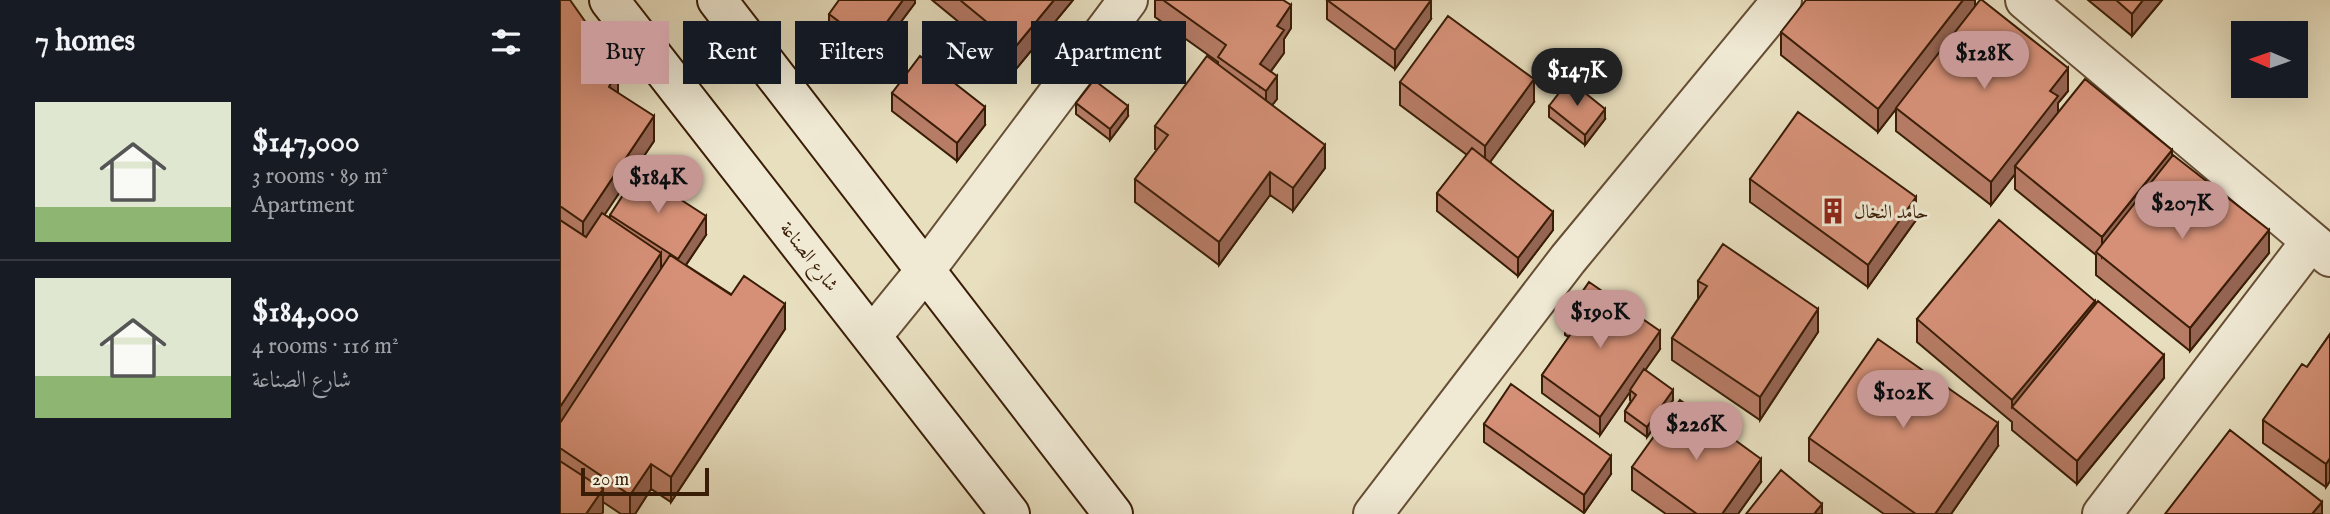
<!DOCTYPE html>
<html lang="en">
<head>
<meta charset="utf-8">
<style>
	:root { --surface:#171b24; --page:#20242c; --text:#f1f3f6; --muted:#9ea1a6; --line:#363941; --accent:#c59692 }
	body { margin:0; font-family:"IM FELL English",Amiri,serif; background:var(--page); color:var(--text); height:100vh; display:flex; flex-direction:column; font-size:26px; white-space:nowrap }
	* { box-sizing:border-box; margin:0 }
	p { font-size:23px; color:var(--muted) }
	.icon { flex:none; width:38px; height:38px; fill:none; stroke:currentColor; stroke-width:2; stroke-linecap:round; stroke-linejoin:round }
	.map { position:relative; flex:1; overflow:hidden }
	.side { display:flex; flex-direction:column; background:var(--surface); width:560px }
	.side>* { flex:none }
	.hud { position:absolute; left:21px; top:21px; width:665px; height:63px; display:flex; gap:14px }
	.needle { width:46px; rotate:272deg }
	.tools { position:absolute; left:1671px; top:21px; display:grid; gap:14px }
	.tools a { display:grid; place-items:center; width:77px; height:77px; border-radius:0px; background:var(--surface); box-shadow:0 7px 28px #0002; font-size:35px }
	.scale { position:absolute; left:21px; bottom:18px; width:128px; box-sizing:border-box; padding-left:7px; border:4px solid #3a1d07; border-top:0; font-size:19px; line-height:24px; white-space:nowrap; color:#3a1d07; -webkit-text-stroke:5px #f0ead5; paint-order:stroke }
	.price { position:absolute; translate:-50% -60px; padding:0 16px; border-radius:24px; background:var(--accent); color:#111; font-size:23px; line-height:46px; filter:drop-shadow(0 2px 4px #0008) }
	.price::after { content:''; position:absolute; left:50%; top:42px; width:21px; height:16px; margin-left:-10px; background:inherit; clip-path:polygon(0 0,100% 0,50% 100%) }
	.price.selected { background:#222; color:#fff }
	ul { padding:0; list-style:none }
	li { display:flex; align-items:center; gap:21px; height:175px; padding:0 35px }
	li+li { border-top:2px solid var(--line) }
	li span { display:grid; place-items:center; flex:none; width:196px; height:140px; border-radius:0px; color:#555 }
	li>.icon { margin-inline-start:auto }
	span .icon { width:84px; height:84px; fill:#fffc; stroke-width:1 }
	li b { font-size:30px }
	h2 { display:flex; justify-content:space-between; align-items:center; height:84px; padding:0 35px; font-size:30px }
	.tag { padding:0 24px; border-radius:0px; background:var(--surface); box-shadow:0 7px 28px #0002; font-size:24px; line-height:63px }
	.tag.selected { background:var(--accent); color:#111 }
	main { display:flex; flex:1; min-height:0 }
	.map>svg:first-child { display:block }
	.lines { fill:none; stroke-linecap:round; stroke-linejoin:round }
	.street-casing { stroke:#664e35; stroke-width:42 }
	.secondary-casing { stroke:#3a1d07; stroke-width:42 }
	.street { stroke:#f0ead5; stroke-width:38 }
	.secondary { stroke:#f0ead5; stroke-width:38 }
	.wall { fill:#b77c66; stroke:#3a1d07; stroke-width:2 }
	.shaded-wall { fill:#956553; stroke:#3a1d07; stroke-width:2 }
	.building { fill:#d59077; stroke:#3a1d07; stroke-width:2 }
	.labels { text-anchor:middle; stroke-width:6; stroke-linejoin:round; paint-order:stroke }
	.poi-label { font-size:19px; fill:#3a1d07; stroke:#f0ead5; text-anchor:start }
	.street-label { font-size:19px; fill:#3a1d07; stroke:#f0ead5 }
</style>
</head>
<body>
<main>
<section class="side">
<h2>7 homes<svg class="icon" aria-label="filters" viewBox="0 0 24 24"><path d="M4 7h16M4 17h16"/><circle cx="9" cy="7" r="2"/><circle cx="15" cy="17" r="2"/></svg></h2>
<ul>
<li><span style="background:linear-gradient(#dfe7d0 75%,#8fb573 0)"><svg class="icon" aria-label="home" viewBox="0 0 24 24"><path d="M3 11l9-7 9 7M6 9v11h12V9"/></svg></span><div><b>$147,000</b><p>3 rooms · 89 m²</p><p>Apartment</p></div></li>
<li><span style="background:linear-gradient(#dfe7d0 70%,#8fb573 0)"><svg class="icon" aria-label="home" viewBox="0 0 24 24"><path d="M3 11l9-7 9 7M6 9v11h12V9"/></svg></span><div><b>$184,000</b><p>4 rooms · 116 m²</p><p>شارع الصناعة</p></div></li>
</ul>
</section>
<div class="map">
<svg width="1770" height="514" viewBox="0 0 1770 514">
	<rect width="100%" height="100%" fill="#e8dfbf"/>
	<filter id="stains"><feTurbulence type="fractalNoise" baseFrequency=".00286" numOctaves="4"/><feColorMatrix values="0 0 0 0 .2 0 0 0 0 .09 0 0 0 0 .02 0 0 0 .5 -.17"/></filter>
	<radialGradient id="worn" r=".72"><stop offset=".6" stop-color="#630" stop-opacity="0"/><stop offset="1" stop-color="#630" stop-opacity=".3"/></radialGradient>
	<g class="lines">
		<g class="street-casing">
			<path id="street" d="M1465,0L1770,257
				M312,336L364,272L568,0
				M813,514L1008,259L1222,0
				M1542,514L1751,241"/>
		</g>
		<g class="secondary-casing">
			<path id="secondary" d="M49,0L450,514
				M157,0L553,514"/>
		</g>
		<use href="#street" class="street"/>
		<use href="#secondary" class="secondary"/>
	</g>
	<path class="wall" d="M0,0L58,93L94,141L44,215L50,218V215L146,235L126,265L225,329L111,502L91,489L75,514H61L43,502V512L0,514Z
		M355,0V3L310,63L269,32V14Z
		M372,0H513L456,69Z
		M595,0H723L731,28L724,39V53L711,71L717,99L712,105L765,168L733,211L710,195L659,265L575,202V179L597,150L595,149V126L658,65V62L595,17Z
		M767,0L871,19L835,69L767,19Z
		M1415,0V7L1508,91L1498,103V113L1612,155L1709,253L1630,351L1536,275V255L1455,189V174L1431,205L1336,131V109L1318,132L1221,55V32Z
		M1528,0H1602L1572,36Z
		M840,82L974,102L930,162L993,230L958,276L877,211V193L907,155L840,105Z
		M332,93L425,125L397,161L332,111Z
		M516,103L568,116L550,140L516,114Z
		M989,106L1045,119L1025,145L989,117Z
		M1190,179L1356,220L1308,287L1190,202Z
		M1138,281L1258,332L1200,420L1112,360V338L1138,299Z
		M1535,306L1604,378L1517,484L1452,430V422L1357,342V319Z
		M1005,317L1100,349L1085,370L1113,400L1087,437L1065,421V411L1071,401L1070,400V391L1040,435L982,393V375L1009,337L1005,335Z
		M1770,334V481L1766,487L1703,443V420L1747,367Z
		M924,424L1051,474L1024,513L924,442Z
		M1249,438L1438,446L1391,514H1324L1249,461Z
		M1072,467L1201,482L1178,514H1106L1072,490Z"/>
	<path class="shaded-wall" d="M343,0H355V3L310,63V45Z
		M494,0H513L456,69V46Z
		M871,0V19L835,69V50Z
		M1403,0H1415V8L1318,132V109Z
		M1583,0H1602L1572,36V14Z
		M731,5V28L724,39V53L700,86V64L717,26Z
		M58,68V93L49,87Z
		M1508,68V91L1498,103V119L1455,166V174L1431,205V182L1490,91Z
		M717,76V99L706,113V91Z
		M974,79V102L925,169V146Z
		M568,106V116L550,140V129Z
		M425,107V125L397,161V143Z
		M1045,109V119L1025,145V135Z
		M94,116V141L23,247V222Z
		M765,145V168L733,211V188Z
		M1612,150V172L1542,257V237Z
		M710,172V195L659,265V242Z
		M1356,197V220L1308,287V265Z
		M993,212V230L958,276V258Z
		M146,216V235L117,278V260Z
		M1709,230V253L1630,351V328Z
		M101,253V278L0,432V407Z
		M1535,301V323L1452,407V400Z
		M225,304V329L111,502V477Z
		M1258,309V332L1200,420V397Z
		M1100,331V349L1040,435V417Z
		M1604,355V378L1517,484V461Z
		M1113,390V400L1087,437V427Z
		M1438,423V446L1391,514H1375Z
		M1051,456V474L1024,513V495Z
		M1770,458V481L1766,487V464Z
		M1201,459V482L1178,514H1162Z
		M91,464V489L75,514H70V495Z
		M43,489V512L42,514H26Z
		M1762,502V514H1752Z
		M1262,504V514H1254Z"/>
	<path class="building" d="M0,0H10L58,68L49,87L94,116L23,222L0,206Z
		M279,0H343L310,45L269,14Z
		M400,0H494L456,46Z
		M603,0H723L731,5L717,26L724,30L700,64L717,76L706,91L658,57L666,45Z
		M767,0H871L835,50Z
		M1246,0H1403L1318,109L1221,32Z
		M1420,0H1422L1508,68L1490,91L1498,96L1431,182L1336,108Z
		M1556,0H1583L1572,14Z
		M888,16L974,79L925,146L840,82Z
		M360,56L425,107L397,143L332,93Z
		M647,56L765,145L733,188L710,172L659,242L575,179L608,135L595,126Z
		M1525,79L1612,150L1542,237L1455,166Z
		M534,80L568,106L550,129L516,103Z
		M1009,80L1045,109L1025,135L989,106Z
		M1238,112L1356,197L1308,265L1190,179Z
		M912,148L993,212L958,258L877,193Z
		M1613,155L1709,230L1630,328L1536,252Z
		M78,172L146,216L118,259L50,215Z
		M42,213L101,253L0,407V220L26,237Z
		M1439,220L1535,301L1452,400L1357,319Z
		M1163,244L1258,309L1200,397L1112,338L1147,286L1138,281Z
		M110,255L171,295L184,276L225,304L111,477L91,464L70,495L0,448V423Z
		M1029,282L1100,331L1040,417L982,375L1017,325L1005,317Z
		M1538,301L1604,355L1517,461L1452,407Z
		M1770,334V458L1766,464L1703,420L1742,364L1747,367Z
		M1318,339L1438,423L1375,514H1356L1249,438Z
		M1084,369L1113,390L1087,427L1065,411L1076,395L1070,390Z
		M951,384L1051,456L1024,495L924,424Z
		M1120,400L1201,459L1162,514H1137L1072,467Z
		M1670,430L1762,502L1752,514H1605Z
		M0,461L43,489L26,514H0Z
		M1221,470L1262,504L1254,514H1186Z"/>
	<defs>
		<g id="building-bare" transform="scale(2.1)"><path d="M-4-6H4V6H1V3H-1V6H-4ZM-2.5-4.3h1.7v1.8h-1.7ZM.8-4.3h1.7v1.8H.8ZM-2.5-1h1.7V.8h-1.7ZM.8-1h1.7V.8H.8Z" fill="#8f2418" stroke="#f0ead5" stroke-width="2.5" paint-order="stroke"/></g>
	</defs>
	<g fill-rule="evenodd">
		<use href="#building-bare" x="1273" y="211"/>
	</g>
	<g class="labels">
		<g class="poi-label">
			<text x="1294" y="218">حامد النخال</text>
		</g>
		<g class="street-label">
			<text transform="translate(250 256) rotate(52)" y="7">شارع الصناعة</text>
		</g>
	</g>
	<rect width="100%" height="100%" filter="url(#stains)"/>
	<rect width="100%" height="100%" fill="url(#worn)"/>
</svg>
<div class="tools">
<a><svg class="needle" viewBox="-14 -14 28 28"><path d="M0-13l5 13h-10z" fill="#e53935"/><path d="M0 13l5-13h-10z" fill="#9ea1a6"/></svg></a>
</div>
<div class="scale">20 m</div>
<b class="price" style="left:1424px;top:91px">$128K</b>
<b class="price selected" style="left:1017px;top:108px">$147K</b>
<b class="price" style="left:98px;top:215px">$184K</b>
<b class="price" style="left:1622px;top:241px">$207K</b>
<b class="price" style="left:1040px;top:350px">$190K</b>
<b class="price" style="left:1343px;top:430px">$102K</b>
<b class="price" style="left:1136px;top:462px">$226K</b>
<div class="hud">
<a class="tag selected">Buy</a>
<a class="tag">Rent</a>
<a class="tag">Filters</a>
<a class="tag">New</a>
<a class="tag">Apartment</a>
</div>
</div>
</main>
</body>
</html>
